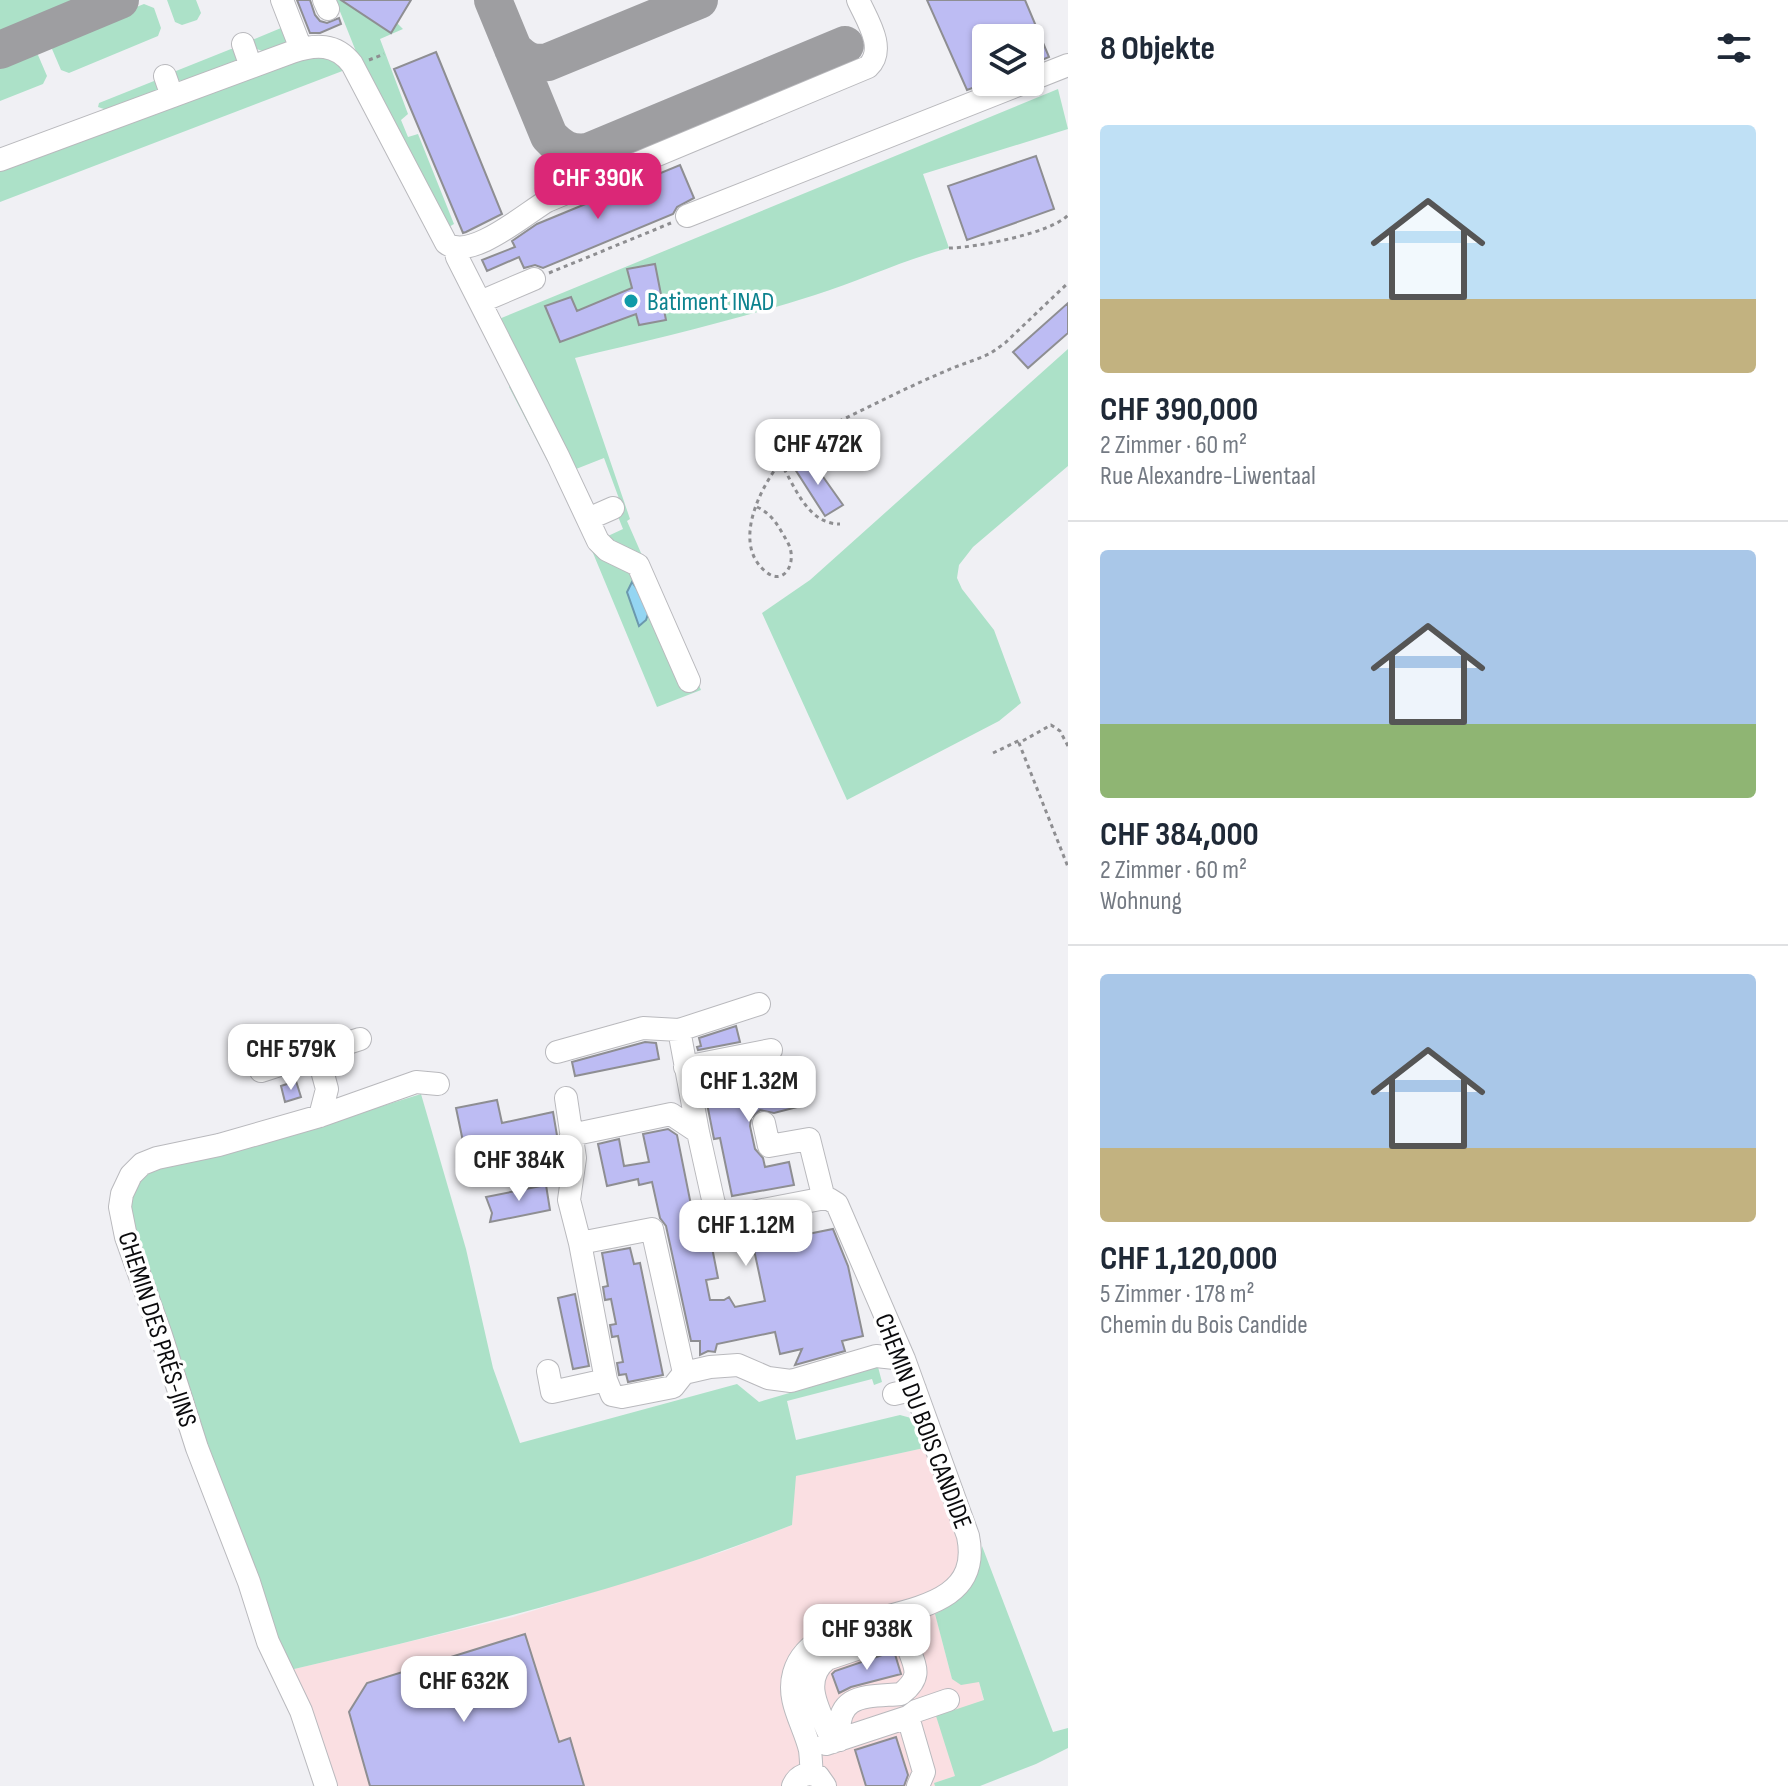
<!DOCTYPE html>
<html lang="de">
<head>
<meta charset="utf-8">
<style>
	:root { --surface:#fff; --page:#f2f2f3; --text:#1f2937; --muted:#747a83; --line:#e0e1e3; --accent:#db2777 }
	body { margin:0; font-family:"Sofia Sans Condensed",sans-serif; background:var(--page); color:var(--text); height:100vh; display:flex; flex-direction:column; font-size:30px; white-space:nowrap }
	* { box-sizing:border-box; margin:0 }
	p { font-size:26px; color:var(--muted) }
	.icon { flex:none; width:44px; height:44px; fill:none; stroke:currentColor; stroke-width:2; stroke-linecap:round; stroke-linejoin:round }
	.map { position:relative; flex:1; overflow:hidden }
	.side { display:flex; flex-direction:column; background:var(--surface); width:720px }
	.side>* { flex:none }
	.buttons { position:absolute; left:972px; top:24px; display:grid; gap:16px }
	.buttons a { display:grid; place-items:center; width:72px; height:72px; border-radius:8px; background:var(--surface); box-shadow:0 2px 6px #0004; font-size:40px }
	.price { position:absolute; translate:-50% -68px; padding:0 18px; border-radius:16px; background:#fff; color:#222; font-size:26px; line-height:52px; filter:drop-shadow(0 2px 4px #0008) }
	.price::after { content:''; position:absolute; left:50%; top:48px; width:24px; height:18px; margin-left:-12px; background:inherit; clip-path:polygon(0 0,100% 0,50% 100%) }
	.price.active { background:var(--accent); color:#fff }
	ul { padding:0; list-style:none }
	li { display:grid; align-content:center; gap:16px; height:424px; padding:0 32px }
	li+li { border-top:2px solid var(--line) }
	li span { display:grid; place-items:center; height:248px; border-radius:8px; color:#555 }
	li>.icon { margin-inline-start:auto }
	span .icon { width:144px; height:144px; fill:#fffc; stroke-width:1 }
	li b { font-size:34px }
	h2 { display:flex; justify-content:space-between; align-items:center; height:96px; padding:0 32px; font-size:34px }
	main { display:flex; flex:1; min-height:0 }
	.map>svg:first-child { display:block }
	.commercial { fill:#fadfe2 }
	.green { fill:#ace1c8 }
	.water { fill:#94d5f2; stroke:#6b98ad; stroke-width:2 }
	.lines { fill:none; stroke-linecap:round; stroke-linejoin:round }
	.taxiway { stroke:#9e9ea1; stroke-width:38 }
	.building { fill:#bdbcf3; stroke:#8e8e92; stroke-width:2 }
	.minor-casing { stroke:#b9b9bd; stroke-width:24 }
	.path { stroke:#8e8e91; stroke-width:3; stroke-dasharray:4 4; stroke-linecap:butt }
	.minor { stroke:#fff; stroke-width:22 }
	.culture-dot { fill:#0f9aa8; stroke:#fff; stroke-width:3 }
	.labels { text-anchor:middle; stroke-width:7; stroke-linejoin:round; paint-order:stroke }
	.culture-label { font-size:26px; fill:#0d838f; stroke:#fff; text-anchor:start }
	.street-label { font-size:26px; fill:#0b0b0d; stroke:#fff }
</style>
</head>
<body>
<main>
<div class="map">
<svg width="1068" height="1786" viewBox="0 0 1068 1786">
	<rect width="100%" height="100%" fill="#f0f0f4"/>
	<path class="commercial" d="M924,1448L962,1544L960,1561L953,1579L930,1594L952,1679L979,1682L984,1701L955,1776L935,1783V1786H317L290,1670L513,1617L725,1551L792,1525L795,1476Z"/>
	<path class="green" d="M0,0H84L0,35Z
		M167,0H196L201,13L197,20L182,25L175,22Z
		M330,0H351L391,32L397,23L403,29L380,39L408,114L401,120L408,137L418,134L454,224L447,228L359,59L337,4Z
		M144,4L154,8L161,28L158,36L69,73L61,70L52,49L55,41L119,14L123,18L121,13Z
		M281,28L287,29L293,43L265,52L254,48L252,40Z
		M231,49H235L237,59L233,65L182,81L176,80V71Z
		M30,51L38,55L47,76L43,84L0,101V63Z
		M302,56H327L345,70L0,202V167Z
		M154,81L159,82L160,89L107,110L98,107L99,103Z
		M1058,89L1068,129L923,174L949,248C903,260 860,281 815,295C736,320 656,339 575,358L630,519L627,521L701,690L657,707L583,529L509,387L514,378L595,542L623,529L617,514L624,512L604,458L571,471L499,319Z
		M1068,349V466L973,547L959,565L957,578L962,589L994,630L1021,703L999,721L847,800L762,613L810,580Z
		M421,1094L466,1249L493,1368L520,1443L737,1384L759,1402L878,1367L882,1382L874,1385L872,1379L787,1401L796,1440L900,1415L911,1418L924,1448L796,1476L792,1525C630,1589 460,1630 290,1670L221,1496L128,1211C132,1195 133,1178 149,1169C165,1161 212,1157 233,1152C297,1135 358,1113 421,1094Z
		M982,1546L1053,1732L1068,1728V1748L1036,1764L980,1786H935L934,1783L955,1776L936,1716L984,1700L979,1682L961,1685L952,1679L935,1614C970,1596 977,1585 982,1546Z"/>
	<path class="water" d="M632,582L643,597L649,611L646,620L639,626L627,592Z"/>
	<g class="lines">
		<path class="taxiway" d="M493,0L549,136C561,149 570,154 588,152L845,45
			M513,49C524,60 532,65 548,62L699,0
			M0,50L120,0"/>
	</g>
	<path class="building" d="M297,0H310L315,15L320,21L327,23L339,18L341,24L320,33H310Z
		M341,0H411L391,33Z
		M927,0H1025L1049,57L1030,65V38H986V83L967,90Z
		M436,52L502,214L466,232L463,233L394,69Z
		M1036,156L1054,209L967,240L948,186Z
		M680,165L694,198L677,207L673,214L543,268L535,265L524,268L519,257L487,271L482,260L515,247L512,241L537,224Z
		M655,264L666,320L639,325L636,314L560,342L545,306L571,297L577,311L632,288L627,269Z
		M1068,303V333L1028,368L1013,352Z
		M809,457L843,505L825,516L793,466Z
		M736,1026L740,1042L698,1050L697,1047L701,1046L699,1038Z
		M645,1042L656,1043L659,1059L575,1076L572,1062Z
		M775,1063L780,1087L801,1083L805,1105L774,1113L760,1110L751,1118L750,1126L755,1149L763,1158L765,1167L789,1162L794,1185L732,1196L720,1138L714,1139L702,1078Z
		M296,1081L301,1097L285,1102L281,1086Z
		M497,1100L502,1123L553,1112L561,1159L489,1174L485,1152L466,1156L456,1108Z
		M668,1129L677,1135L697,1235L709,1232L718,1278L706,1280L710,1300H724L729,1297L735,1307L765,1301L753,1245L833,1229L848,1266L863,1336L842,1341L845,1351L795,1365L802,1349L780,1354L775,1332L717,1344L715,1352L708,1351L700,1355V1341H691L666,1226L660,1218L652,1182L639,1185L638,1179L607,1186L598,1144L619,1139L624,1166L649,1162L643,1134Z
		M546,1185L550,1210L490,1222L492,1213L486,1197Z
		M630,1248L634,1264L640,1263L663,1375L628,1382L626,1374L619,1375L617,1363L623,1362L618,1336L612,1337L610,1325L616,1324L611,1299L605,1300L603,1287L608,1286L602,1253Z
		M575,1294L589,1366L573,1369L558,1298Z
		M525,1634L559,1742L570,1738L584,1786H370L349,1712L367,1683Z
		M894,1651L901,1674L851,1687L839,1693L832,1674L835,1671Z
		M896,1737L908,1775L904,1786H866L855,1750Z"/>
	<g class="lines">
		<g class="minor-casing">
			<path id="minor" d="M282,0L301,49
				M324,0L328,9
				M243,44L251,67
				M165,76L172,96
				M1030,80L1068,65
				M0,160L292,52C315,44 336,43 352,64L446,243C470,262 526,213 547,201L868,67C887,49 867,20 858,0
				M687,216L1026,82
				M455,248L457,257L558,456L598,541L607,550L638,565L689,681
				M480,302L534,279
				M588,519L613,508
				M317,1052L327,1089L320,1116
				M557,1052L643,1028L679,1030
				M685,1067L771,1050
				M261,1071L360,1039
				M566,1098L575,1158L569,1200L580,1243
				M764,1123L769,1146L809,1139L824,1199
				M698,1132L679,1030L759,1004
				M571,1135L671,1114L698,1132L714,1204L721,1213L732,1216L820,1199H829L837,1204L904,1359L968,1536C989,1639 816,1595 794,1673C786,1701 804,1724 810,1750C811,1758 811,1766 812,1774
				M548,1371L552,1392L606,1380
				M684,1373L652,1229L580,1243L606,1380L612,1395L622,1397L673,1387L684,1373L710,1367L738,1365L768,1378L791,1381L876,1356L904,1359
				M894,1394L915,1389
				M908,1717L916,1711L948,1700
				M833,1742C822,1716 798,1681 827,1659L895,1636L905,1639C914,1666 925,1675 901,1694C867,1697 834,1692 840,1740
				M826,1744L908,1717L924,1772L918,1786
				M326,1786L301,1711L268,1642L249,1582L197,1448L161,1335L126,1237L120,1207L122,1194L131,1175L142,1164L157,1158L219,1145L320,1116L416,1082L438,1084
				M793,1786C798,1775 807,1772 818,1776L825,1786"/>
		</g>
		<path class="path" d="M369,60L384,54
			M949,248C974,248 1052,233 1068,215
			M549,273L671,223
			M780,462C795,486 807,524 840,524
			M757,507C773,514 780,529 788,543C798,562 784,588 765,571C728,540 767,473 793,448C807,433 828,426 846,418C879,402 912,385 946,371C961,364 977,360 991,353L1005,343L1068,283
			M1068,746L1060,731L1051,725L1019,743L1068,867
			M993,753L1020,740"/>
		<use href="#minor" class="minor"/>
	</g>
	<circle class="culture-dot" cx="631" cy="301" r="8"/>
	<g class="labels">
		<g class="culture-label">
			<text x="647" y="310">Batiment INAD</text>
		</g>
		<g class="street-label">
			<text transform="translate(158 1329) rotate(72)" y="9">CHEMIN DES PRÉS-JINS</text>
			<text transform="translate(924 1421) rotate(69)" y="9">CHEMIN DU BOIS CANDIDE</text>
		</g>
	</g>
</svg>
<div class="buttons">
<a><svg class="icon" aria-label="layers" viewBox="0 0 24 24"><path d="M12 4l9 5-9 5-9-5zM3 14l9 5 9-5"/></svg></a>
</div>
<b class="price active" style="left:598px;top:221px">CHF 390K</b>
<b class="price" style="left:818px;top:487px">CHF 472K</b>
<b class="price" style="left:291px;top:1092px">CHF 579K</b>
<b class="price" style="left:749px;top:1124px">CHF 1.32M</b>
<b class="price" style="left:519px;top:1203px">CHF 384K</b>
<b class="price" style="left:746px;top:1268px">CHF 1.12M</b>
<b class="price" style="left:867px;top:1672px">CHF 938K</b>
<b class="price" style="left:464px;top:1724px">CHF 632K</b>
</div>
<section class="side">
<h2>8 Objekte<svg class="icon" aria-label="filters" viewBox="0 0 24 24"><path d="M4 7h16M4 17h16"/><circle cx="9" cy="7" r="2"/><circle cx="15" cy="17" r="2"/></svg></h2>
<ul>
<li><span style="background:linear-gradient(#bfe0f5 70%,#c2b280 0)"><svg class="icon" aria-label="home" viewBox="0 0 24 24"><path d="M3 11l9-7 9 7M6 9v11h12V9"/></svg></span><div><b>CHF 390,000</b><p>2 Zimmer · 60 m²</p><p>Rue Alexandre-Liwentaal</p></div></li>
<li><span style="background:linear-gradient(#a9c7e8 70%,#8fb573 0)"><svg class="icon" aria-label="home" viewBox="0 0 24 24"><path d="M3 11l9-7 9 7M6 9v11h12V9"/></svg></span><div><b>CHF 384,000</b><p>2 Zimmer · 60 m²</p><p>Wohnung</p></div></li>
<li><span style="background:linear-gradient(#a9c7e8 70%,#c2b280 0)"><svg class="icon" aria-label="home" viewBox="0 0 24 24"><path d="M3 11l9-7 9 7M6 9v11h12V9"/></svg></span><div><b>CHF 1,120,000</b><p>5 Zimmer · 178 m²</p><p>Chemin du Bois Candide</p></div></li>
</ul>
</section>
</main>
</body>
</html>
